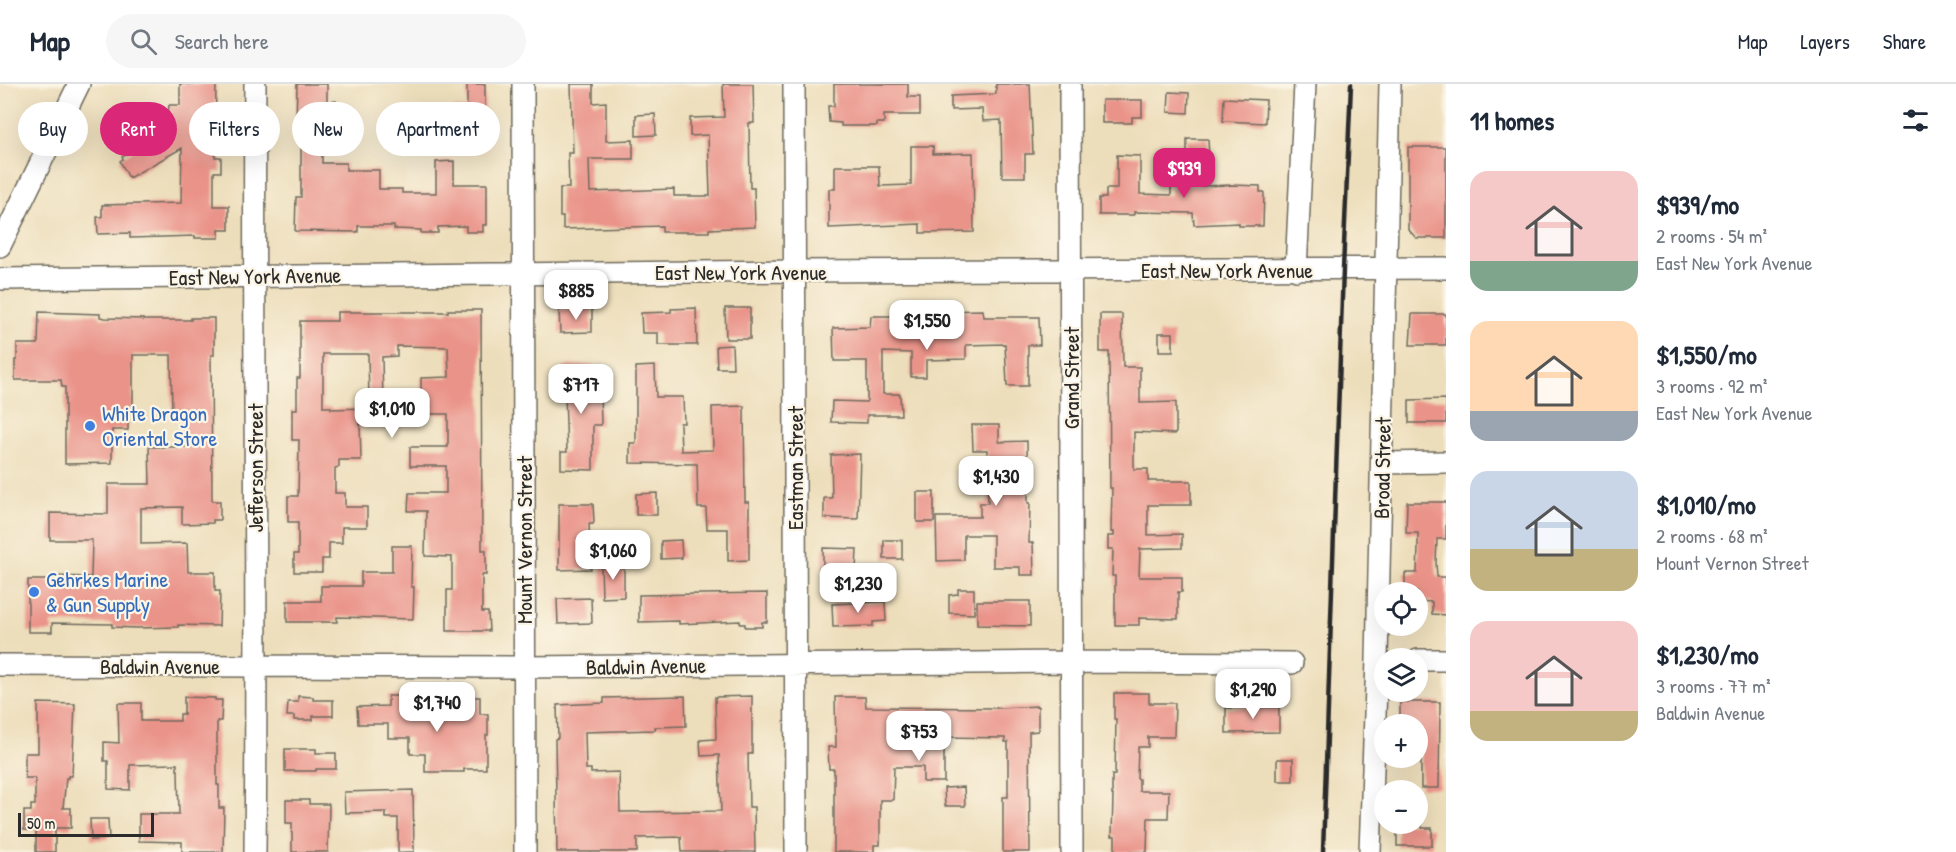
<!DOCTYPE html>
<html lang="en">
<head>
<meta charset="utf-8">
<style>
	:root { --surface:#fff; --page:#f6f6f7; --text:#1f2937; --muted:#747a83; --line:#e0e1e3; --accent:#db2777 }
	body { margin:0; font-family:"Patrick Hand",sans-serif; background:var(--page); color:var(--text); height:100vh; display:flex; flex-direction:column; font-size:22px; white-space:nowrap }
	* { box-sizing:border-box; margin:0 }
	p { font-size:20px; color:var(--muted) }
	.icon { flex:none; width:33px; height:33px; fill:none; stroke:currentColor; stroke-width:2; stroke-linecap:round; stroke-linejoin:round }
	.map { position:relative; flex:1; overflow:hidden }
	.drawer { display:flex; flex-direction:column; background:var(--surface); width:510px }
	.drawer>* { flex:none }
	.banner { position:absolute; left:18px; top:18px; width:570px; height:54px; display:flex; gap:12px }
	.fabs { position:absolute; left:1374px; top:498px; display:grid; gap:12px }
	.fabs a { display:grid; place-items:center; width:54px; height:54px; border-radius:50%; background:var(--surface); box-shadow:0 6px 24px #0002; font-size:30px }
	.scale { position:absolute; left:18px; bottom:15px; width:136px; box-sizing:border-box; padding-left:6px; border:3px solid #2b2b2b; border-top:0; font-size:16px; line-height:21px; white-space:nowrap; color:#2b2b2b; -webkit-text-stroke:4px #fcf5e5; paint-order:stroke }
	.price { position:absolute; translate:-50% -51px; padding:0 14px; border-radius:12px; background:#fff; color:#222; font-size:20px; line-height:39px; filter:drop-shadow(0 2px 3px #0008) }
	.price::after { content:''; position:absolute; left:50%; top:36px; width:18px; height:14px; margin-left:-9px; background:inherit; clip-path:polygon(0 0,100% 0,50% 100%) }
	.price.active { background:var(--accent); color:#fff }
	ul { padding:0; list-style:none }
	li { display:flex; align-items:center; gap:18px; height:150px; padding:0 24px }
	li span { display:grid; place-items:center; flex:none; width:168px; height:120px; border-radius:18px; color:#555 }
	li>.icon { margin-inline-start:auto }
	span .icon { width:72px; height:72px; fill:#fffc; stroke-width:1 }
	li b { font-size:26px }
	h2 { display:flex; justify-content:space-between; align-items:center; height:72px; padding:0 24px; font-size:26px }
	.tag { padding:0 21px; border-radius:27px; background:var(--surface); box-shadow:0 6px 24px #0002; font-size:21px; line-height:54px }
	.tag.active { background:var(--accent); color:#fff }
	header { display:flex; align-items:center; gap:36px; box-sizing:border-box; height:84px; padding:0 30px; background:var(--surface); border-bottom:2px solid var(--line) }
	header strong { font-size:28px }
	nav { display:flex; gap:33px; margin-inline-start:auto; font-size:21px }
	.search { width:420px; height:54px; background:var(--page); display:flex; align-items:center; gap:15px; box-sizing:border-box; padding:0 21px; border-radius:33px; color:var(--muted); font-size:22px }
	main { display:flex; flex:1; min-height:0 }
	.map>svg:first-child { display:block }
	.building { fill:#ea9389; fill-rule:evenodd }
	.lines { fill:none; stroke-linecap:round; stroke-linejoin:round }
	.minor-casing { stroke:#6f6a5d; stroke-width:24 }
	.minor { stroke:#fff; stroke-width:21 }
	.rail { stroke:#2b2b2b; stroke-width:4.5 }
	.shop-dot { fill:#3f7fe0; stroke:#fcf5e5; stroke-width:2 }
	.labels { text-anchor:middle; stroke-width:4.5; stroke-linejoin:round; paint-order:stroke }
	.street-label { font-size:22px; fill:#2b2b2b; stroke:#fcf5e5 }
	.shop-label { font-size:22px; fill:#366cbe; stroke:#fcf5e5; text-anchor:start }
</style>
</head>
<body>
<header>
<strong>Map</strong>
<div class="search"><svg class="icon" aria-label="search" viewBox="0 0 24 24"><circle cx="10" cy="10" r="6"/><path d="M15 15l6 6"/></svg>Search here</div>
<nav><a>Map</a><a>Layers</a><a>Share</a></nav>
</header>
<main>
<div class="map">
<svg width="1446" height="768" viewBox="0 0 1446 768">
	<rect width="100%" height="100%" fill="#fcf5e5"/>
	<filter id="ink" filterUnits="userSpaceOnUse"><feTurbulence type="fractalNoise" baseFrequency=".0167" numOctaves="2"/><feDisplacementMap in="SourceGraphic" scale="12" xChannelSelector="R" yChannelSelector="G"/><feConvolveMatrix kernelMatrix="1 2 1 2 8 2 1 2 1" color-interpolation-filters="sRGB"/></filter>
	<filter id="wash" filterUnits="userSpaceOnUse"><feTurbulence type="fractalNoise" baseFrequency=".008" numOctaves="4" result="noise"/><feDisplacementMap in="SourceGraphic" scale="24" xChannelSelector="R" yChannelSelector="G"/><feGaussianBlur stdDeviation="1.35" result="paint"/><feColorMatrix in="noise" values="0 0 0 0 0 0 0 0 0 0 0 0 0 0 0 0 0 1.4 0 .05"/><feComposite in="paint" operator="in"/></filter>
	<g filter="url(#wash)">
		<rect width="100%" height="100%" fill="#eddebb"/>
		<g id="blocks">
			<path class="building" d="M180,0H216L215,73H221V88H214V122H229V146H219V154H195V152L130,154V149L98,150L97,133H102V121L181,119L182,64L129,94L120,77L123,75L122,73L145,60L137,46L168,30L169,21H180Z
				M297,0H327V18L336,17V48L322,49V79H346V86H379V105H402V109H436V78L454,77V100H487V141H483V148H466V142L438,143V149H421V146L394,145V142H358V148L295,147L296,113H301V47L300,37H296Z
				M467,0H485V26H487V46L439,48V24H467Z
				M571,0H593V19L606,18V57L633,56V75H589L590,108L674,105V112H710L708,51L690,52V34L724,33L723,0H753L754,39H749L750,104H754L755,143L709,145V148H662V142L563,145V133H560V104H569L568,69H573Z
				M834,0H908V13H920V31H884V39H877V42H841V39L829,38L828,22H834Z
				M996,0H1030L1033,70H1025V93H1002L1001,36L983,37L982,25L951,26V12L996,10Z
				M1169,8L1189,9L1188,29L1168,28Z
				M1224,14L1266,16L1265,39L1223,37Z
				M1102,16H1142V33H1132V39H1102Z
				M655,30L656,51L636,52V31Z
				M1187,55H1208L1209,74L1187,75Z
				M911,62H933V70L973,69L974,148L920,149V140L829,144V105H835V82H879L880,102L911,101Z
				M1408,63H1446V154H1416L1408,145Z
				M1117,71L1140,72V110L1171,111V103L1232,101L1260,102V108H1264L1263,142H1239V139L1194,141L1193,129L1134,128V131H1099V114H1106V105H1117Z
				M696,224L697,261H658V249H642L641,229L671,228V225Z
				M725,224H750V255H726Z
				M559,225H592V248L560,249Z
				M922,225H942V227L983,226L984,233H1039L1040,261H1028V302H1007L1005,260L966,261V275L926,276V293H911V269L883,268V310H900L901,331H867V339L831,338L832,317L867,318V277H834L833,244L870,243L871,232H893V235H922Z
				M448,226H481L482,466H486V491H482V528H488L489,547H447V506H452V473L425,472L426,427H408L409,409H446V382H410V363H448V330H418V316H421V294L449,293L448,263L397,262V272L382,273L383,318H386V338L360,339L361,376H339V383L335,384V409H345V423H367V443H342V459H329V475H322V488H294V470H298V438H288V412H298L299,356H292V325H297V294H300V237H337V228H448ZM323,270H368L369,318H367V324L331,325V323H323Z
				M39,228L100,230V233L105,234L143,235V236H191V234H214V271H211L212,417H220V436H213V439L182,440V423L141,424V460L187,459L188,488H215V507H220L219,542L178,541V543L136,544L112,543V540L52,539V548H28V496H50V492L91,493L92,456H50V429L108,430V400H150L149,363H185L184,331H172L171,271H133V329H128V346H112V379L65,380V303H62L61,296H15V276H17V260H38Z
				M1100,230H1122L1123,283H1140V319L1176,318V348L1175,350L1134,348V385H1148V397H1191V421H1148V451L1182,450V464L1140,465L1139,493H1182V508H1178V535L1139,534V541H1115V492H1112L1113,465H1108V452H1114V448H1111L1112,404H1110L1109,268H1100Z
				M1412,230H1446V261H1410Z
				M1159,249H1173V267H1159Z
				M732,261L733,284H717L716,262Z
				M593,281V289H603V304H600L601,341H593V386L561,385V368H567L564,282Z
				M655,282L656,313H683L684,339H680L681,367L713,366L712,323L744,322L745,418H749V476L728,477V445H707L706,424H698L697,380L630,379V359H636V283Z
				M1446,315V339H1409V316Z
				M972,341H999V358L1027,357L1028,419H1030L1029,459H1033L1034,491H1020V483H993V451H964V476L937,477L936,433H980V419H988L987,366H973Z
				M860,370L858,435L824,434V414H832L831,371Z
				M917,408H934V438H917Z
				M657,409V431H636V410Z
				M1407,418H1446V455H1437L1436,479L1437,493H1446V531L1432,530V518L1418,517V508H1405V489H1417L1418,463V449H1406Z
				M559,420H593L594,438L593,440H589L591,485L559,486Z
				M681,456L682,474L661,475V457Z
				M884,456H902V475H884Z
				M392,462H412L411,503H414L413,535L337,533V538H287V517H321V502H361V488H392Z
				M823,464L857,465L856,486L823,485Z
				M601,480H624V513L602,514Z
				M958,505H974V530L949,529V511L958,510Z
				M767,509V538H762V543H745V540H740V537L679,540V537L639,538V511Z
				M591,514L592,539L558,540L557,515Z
				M977,517H1030V542L977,541Z
				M878,518H885L886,537L873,538V542L833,543L832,520Z
				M1114,609H1149V619H1175L1174,653H1148V663H1138L1137,694L1139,695V707H1169L1168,734H1148L1147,768H1115V752H1112L1113,711H1112V691H1115L1116,635H1114Z
				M298,612L313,613V616H333V632H313V636H294V632H287L288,618H298Z
				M388,612H406V635H448V613H480V630H488V651H486V685H464V688H425V670H410V654H388V640H358L357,623L388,622Z
				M685,612L686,642L655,643V646L585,648L586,685H591V689L619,688L620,728L721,727L719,671L701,672L700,656L716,655L715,613L752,612V670H748L749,723H754L755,768H682L681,753L637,754V768H557L555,655L558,654L557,621L604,619V614Z
				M184,613L215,614V616H222L221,637H217V701H219V724H224L223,768H182V758L139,757V730H179L178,686H177V680L130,681V706L108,705V677H104V658L119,659L118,619H141V637H180V630H184Z
				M835,613H865L866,623L998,624L1038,622V647L1029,648L1030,768H1003V713H1008V658H1005V654L944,653V698H923V683H894L893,716H880V761H874V768H834V685H829L828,663H836Z
				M1400,618H1440L1439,704H1421V653H1418V640H1400Z
				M38,619L75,620L72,692H68V694H66L63,724H71V744H55V768H36V746H24V727H31V721H35V694H25V669H38Z
				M1279,623V648L1226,649V624Z
				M285,665H316V669H336V685H316V687H285Z
				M1277,675H1293V697H1277Z
				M964,703L965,722H945L944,704Z
				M413,706L414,768H398V734H386V728L345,729L344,708Z
				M286,716H309V720H329L328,768H292V739H286Z
				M90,735H108L109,755L91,756Z
				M1397,740H1422V744H1432V762H1397Z"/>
		</g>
	</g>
	<g filter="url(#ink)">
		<use href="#blocks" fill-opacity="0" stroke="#6f6a5d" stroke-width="1.5"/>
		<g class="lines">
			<g class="minor-casing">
				<path id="minor" d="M255,0C253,256 258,512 255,768
					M523,0L525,768
					M794,0L796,768
					M1070,0L1072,768
					M0,162L79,0
					M1296,186L1305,0
					M0,195L794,187L1446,184
					M1382,379L1446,378
					M1418,576H1446
					M0,581L525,583L1072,578L1292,579
					M1370,768L1377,576L1390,0"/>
			</g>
			<use href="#minor" class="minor"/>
			<path class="rail" d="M1323,768L1343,185L1351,0"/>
		</g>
	</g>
	<g class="shop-dot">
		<circle cx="90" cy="342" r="6"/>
		<circle cx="34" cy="508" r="6"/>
	</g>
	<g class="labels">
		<g class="street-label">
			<text x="1227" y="194">East New York Avenue</text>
			<text x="741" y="196">East New York Avenue</text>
			<text transform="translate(255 192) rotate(-1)" y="8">East New York Avenue</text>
			<text transform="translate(1071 294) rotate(-90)" y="8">Grand Street</text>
			<text transform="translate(255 384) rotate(-90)" y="8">Jefferson Street</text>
			<text transform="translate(795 384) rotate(-90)" y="8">Eastman Street</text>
			<text transform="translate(1382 384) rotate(-89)" y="8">Broad Street</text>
			<text transform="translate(524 456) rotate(-90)" y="8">Mount Vernon Street</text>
			<text x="160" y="590">Baldwin Avenue</text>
			<text transform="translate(646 582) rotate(-1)" y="8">Baldwin Avenue</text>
		</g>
		<g class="shop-label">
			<text x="102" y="337">White Dragon<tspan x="102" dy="25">Oriental Store</tspan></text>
			<text x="46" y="503">Gehrkes Marine<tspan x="46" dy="25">&amp; Gun Supply</tspan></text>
		</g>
	</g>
</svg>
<div class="fabs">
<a><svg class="icon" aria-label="locate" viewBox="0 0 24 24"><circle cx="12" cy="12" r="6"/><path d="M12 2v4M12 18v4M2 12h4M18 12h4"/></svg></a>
<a><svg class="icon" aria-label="layers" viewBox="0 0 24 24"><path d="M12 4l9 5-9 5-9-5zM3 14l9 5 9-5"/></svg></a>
<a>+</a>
<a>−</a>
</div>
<div class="scale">50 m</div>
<b class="price active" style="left:1184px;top:115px">$939</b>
<b class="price" style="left:576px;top:237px">$885</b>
<b class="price" style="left:927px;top:267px">$1,550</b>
<b class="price" style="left:581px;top:331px">$717</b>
<b class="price" style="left:392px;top:355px">$1,010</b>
<b class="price" style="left:996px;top:423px">$1,430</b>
<b class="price" style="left:613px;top:497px">$1,060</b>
<b class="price" style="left:858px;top:530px">$1,230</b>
<b class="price" style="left:1253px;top:636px">$1,290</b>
<b class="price" style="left:437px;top:649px">$1,740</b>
<b class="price" style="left:919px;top:678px">$753</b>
<div class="banner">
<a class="tag">Buy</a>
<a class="tag active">Rent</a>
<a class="tag">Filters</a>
<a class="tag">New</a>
<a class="tag">Apartment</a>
</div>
</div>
<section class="drawer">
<h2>11 homes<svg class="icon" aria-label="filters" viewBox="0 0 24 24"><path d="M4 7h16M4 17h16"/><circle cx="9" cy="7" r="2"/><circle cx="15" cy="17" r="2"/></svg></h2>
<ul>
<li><span style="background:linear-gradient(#f6c9c9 75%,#7fa58c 0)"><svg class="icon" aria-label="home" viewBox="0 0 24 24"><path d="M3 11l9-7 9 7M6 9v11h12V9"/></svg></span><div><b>$939/mo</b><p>2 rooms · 54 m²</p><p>East New York Avenue</p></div></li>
<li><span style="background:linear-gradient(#ffd9b3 75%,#9aa5b1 0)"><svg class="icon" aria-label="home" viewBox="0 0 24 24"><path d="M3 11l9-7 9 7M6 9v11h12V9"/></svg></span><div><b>$1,550/mo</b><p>3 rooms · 92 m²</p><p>East New York Avenue</p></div></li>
<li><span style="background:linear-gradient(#c9d6e8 65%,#c2b280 0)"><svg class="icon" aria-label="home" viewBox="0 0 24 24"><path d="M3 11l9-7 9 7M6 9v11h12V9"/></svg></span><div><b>$1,010/mo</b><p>2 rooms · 68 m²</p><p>Mount Vernon Street</p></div></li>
<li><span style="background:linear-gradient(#f6c9c9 75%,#c2b280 0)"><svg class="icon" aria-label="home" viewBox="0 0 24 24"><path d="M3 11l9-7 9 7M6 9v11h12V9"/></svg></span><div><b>$1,230/mo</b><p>3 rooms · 77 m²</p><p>Baldwin Avenue</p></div></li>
</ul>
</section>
</main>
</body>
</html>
